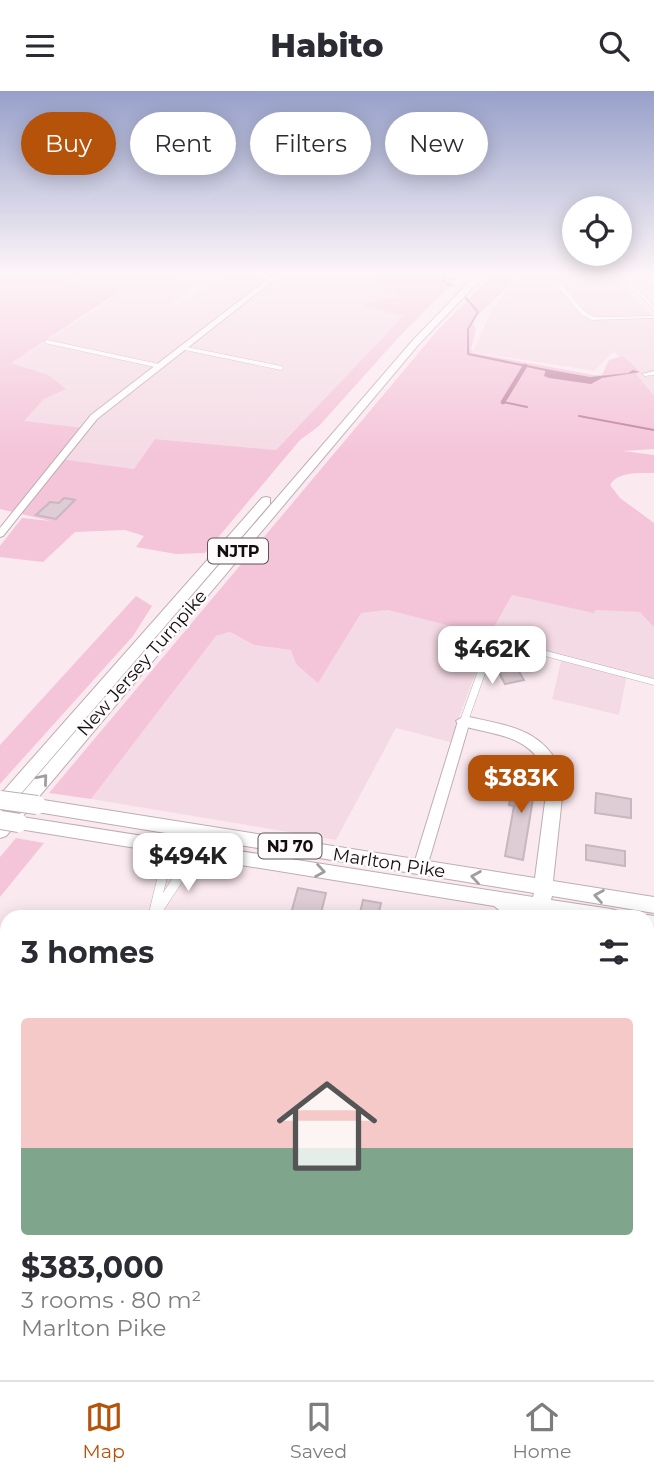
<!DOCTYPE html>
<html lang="en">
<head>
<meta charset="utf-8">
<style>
	:root { --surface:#fff; --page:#f7f7f7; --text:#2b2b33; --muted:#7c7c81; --line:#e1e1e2; --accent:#b45309 }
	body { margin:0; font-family:Montserrat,sans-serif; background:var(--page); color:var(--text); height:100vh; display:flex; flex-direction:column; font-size:26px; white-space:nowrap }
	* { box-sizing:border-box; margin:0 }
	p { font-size:23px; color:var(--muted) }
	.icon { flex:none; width:38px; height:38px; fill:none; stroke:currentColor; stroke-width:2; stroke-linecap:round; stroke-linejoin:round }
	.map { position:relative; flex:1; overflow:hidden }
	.panel { position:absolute; left:0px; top:819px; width:654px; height:471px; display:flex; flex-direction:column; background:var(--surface); border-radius:21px 21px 0 0; box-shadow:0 4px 18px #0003 }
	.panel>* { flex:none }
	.banner { position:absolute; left:21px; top:21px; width:612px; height:63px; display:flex; gap:14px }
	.controls { position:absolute; left:562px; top:105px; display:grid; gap:14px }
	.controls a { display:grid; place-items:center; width:70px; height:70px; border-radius:50%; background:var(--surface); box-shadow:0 4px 18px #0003; font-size:35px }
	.price { position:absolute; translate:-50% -60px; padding:0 16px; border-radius:14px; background:#fff; color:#222; font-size:23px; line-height:46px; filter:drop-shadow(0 2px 4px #0008) }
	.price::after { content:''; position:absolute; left:50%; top:42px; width:21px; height:16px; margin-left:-10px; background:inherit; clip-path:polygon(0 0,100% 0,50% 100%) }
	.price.active { background:var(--accent); color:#fff }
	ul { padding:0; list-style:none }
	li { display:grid; align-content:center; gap:14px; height:371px; padding:0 21px }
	li span { display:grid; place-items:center; height:217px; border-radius:7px; color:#555 }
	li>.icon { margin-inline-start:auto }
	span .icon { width:126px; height:126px; fill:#fffc; stroke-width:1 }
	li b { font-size:30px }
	h2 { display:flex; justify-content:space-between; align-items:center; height:84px; padding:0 21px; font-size:30px }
	.chip { padding:0 24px; border-radius:32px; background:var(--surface); box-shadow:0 4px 18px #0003; font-size:24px; line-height:63px }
	.chip.active { background:var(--accent); color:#fff }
	header { display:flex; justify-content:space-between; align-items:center; height:91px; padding:0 21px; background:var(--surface); font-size:32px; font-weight:800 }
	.tabs { display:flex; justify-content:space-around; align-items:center; height:98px; border-top:2px solid var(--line); background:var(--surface); font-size:19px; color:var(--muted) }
	.tabs a { display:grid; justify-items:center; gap:4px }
	.tabs .active { color:var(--accent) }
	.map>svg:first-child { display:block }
	.built { fill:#f4dae4 }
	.green { fill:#f4c4d8 }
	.water { fill:#bf829e }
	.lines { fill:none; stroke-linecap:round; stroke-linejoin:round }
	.stream { stroke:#bf829e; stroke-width:2 }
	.canal { stroke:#bf829e; stroke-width:4.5 }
	.building { fill:#dfcdd5; stroke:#c8b7be; stroke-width:2 }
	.street-casing { stroke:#beadb4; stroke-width:1 }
	.secondary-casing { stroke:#beadb4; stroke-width:2 }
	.highway-casing { stroke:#beadb4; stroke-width:2 }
	.street { fill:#fff; fill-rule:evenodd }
	.secondary { fill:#fff; fill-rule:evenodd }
	.highway { fill:#fff; fill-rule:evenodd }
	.highway-bridge-casing { stroke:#beadb4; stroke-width:20; stroke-linecap:butt }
	.highway-bridge { stroke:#fff; stroke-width:18 }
	.oneway { stroke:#a19e9f }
	.labels { text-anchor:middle; stroke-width:5; stroke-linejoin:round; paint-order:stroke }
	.shield { fill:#fefbfc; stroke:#5a5456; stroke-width:2 }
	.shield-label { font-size:16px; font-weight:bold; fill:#130d0f }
	.street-label { font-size:18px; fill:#130d0f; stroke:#fefbfc }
</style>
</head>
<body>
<header><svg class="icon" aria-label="menu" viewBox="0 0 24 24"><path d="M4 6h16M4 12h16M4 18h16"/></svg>Habito<svg class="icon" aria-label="search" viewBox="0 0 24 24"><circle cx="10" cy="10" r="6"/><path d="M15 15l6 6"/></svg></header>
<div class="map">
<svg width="654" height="1289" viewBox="0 0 654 1289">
	<rect width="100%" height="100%" fill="#fbe9f0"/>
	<path class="built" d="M74,184H189L179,190L196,194L170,212L179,214L210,194L221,192L218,188L222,184H368L375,185L379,196L398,202L400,207L379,208L364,215L403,225L276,359L155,348L134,378L59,368L23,331L44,308L65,297L11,272L120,203V200L71,192Z
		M519,184H613L654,227V310L614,260L594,280L473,261L491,220Z
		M512,504L594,521V519L640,521L654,525V590L627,584L619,624L552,608L562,567L489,545L450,651L396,637L336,749L91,708L216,545L230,541L254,554L291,559L296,573L361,522L388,519L489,545Z
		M0,917L7,921V1075L0,1085Z
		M208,1283H589L590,1287L205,1289Z"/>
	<path class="green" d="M4,184H74L71,192L120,200L11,272L48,284L66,298L44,308L24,330L83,337L60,368L134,378L155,348L276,359L403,225L363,215L379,208L400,207L398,202L379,196L375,185L368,184H460L398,247L319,335L300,349L205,462L176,463L136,456L144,445L125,439L75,441L43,471L0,466V455L22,427L51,430L0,418V189Z
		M492,184H512V191L472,230L476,238L471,258L474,262L594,284H602L609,269L623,265L640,281L636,283L654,305V358L623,360L654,364V382C639,382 618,380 610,394L620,407L654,432V536L640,521L595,519L594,522L512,504L489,545L388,519L361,522L318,592L296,573L291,559L254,554L230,541L216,545L91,708L49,702L437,240Z
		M136,505L152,515L133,545L0,693V654Z
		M16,747L44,752L0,806V766Z
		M648,900L654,901V1072L648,1069Z
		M7,1124V1283H208L205,1289H0V1136Z"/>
	<path class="water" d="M546,278L590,286L628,282L633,279L640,281L602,287L591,293L549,287L544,285Z"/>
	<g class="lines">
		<path class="stream" d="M443,184V190L452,195
			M464,205L478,221L468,238V263L546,279
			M503,311L527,316
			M579,325L654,339"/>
		<path class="canal" d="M503,311L525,275"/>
	</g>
	<path class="building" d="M64,407L75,409L56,428L36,424L50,411L59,412Z
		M515,574L524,589L505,593L498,580Z
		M521,680L537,683L523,769L505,765L514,715L509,714L511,703L516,704Z
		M596,702L631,708V727L595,722Z
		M586,754L625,760V775L586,769Z
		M298,797L326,802L320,826H290Z
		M363,809L381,812L378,826H359Z"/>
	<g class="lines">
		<g class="street-casing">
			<path id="street" d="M625,184H629L632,192L654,215V219L628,193Z
				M558,194H562L585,221L595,226L654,225V227L592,229L581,223L558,196Z
				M47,249L159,273L162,275L159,277L45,252L44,251Z
				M182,255L281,275L284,277L281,279L180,258L179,257Z
				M654,280V284L645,285L642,283Z
				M493,546L654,588V594L496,552L468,630L467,632H461L460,630L489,549Z
				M156,750L159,751L170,776L163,802L180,776L206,760L209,759L212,760L214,763L212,766L188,782L159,826H148L160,776L151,754L153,751Z
				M7,1107C7,1117 10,1128 0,1133C0,1123 0,1112 7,1107Z"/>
		</g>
		<g class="secondary-casing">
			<path id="secondary" d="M273,184H280L97,328L3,445L0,446V437L91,324Z
				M464,626L470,630L427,776L425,780L420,782L415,780L413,776L458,630Z
				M469,1283H489L488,1289H468Z"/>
		</g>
		<g class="highway-casing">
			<path id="highway" d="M476,184H485L419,253L37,708L535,787L548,688C534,643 497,645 459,634L456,630L464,625C510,635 548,638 564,688L553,790L654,806V822L552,805L551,809L611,818L618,820L620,826H561L531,821L533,826H508L494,815L13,737L6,745L0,747V728L413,249ZM30,717L37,721L534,802L533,806L22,726Z
				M266,406L270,407V413L6,720L0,722V704L262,407Z
				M648,824L654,825V841L648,840V826H642Z
				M648,1070L654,1071V1095L648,1092Z"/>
		</g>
		<use href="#street" class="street"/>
		<use href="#secondary" class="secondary"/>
		<use href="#highway" class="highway"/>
		<g class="highway-bridge-casing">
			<path id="highway-bridge" d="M0,709L37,714
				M0,729L19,732"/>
		</g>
		<use href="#highway-bridge" class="highway-bridge"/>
	</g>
	<defs><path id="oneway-chevron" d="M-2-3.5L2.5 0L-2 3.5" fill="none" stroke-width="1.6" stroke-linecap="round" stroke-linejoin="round" transform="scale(1.75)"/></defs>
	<g class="oneway">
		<use href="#oneway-chevron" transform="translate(43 688) rotate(-50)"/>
		<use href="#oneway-chevron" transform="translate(320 780) rotate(9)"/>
		<use href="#oneway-chevron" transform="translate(476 786) rotate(-171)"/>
		<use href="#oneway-chevron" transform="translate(599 805) rotate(-171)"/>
	</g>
	<linearGradient id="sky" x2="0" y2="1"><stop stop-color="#97a0ca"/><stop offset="0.5" stop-color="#fdf5f8"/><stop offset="1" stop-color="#fdf5f8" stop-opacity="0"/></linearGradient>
	<rect width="654" height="365" fill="url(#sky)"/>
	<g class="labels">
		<g class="shield">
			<rect x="208" y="447.5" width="60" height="25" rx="5"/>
			<rect x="258.5" y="742.5" width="63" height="25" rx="5"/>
		</g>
		<g class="shield-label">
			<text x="238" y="466">NJTP</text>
			<text x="290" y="761">NJ 70</text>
		</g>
		<g class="street-label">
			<text transform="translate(142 572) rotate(-49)" y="6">New Jersey Turnpike</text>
			<text transform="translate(389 772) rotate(9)" y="6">Marlton Pike</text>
		</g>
	</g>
</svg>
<div class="controls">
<a><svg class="icon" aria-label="locate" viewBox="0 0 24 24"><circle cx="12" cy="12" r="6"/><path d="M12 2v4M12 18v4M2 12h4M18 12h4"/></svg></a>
</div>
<b class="price" style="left:492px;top:595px">$462K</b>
<b class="price active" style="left:521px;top:724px">$383K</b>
<b class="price" style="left:188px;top:802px">$494K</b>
<div class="banner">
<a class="chip active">Buy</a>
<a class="chip">Rent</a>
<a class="chip">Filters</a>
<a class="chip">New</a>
</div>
<section class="panel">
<h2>3 homes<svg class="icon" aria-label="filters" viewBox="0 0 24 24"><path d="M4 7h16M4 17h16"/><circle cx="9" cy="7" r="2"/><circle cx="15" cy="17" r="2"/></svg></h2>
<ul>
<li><span style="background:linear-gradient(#f6c9c9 60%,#7fa58c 0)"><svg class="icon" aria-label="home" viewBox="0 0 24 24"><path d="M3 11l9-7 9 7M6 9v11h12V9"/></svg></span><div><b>$383,000</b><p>3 rooms · 80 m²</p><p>Marlton Pike</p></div></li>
</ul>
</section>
</div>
<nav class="tabs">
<a class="active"><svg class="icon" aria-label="map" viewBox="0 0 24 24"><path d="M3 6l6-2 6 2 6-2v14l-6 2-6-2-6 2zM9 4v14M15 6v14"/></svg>Map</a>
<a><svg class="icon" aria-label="saved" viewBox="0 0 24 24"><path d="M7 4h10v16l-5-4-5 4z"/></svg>Saved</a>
<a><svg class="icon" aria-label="home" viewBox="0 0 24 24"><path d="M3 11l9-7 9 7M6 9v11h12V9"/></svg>Home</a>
</nav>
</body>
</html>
